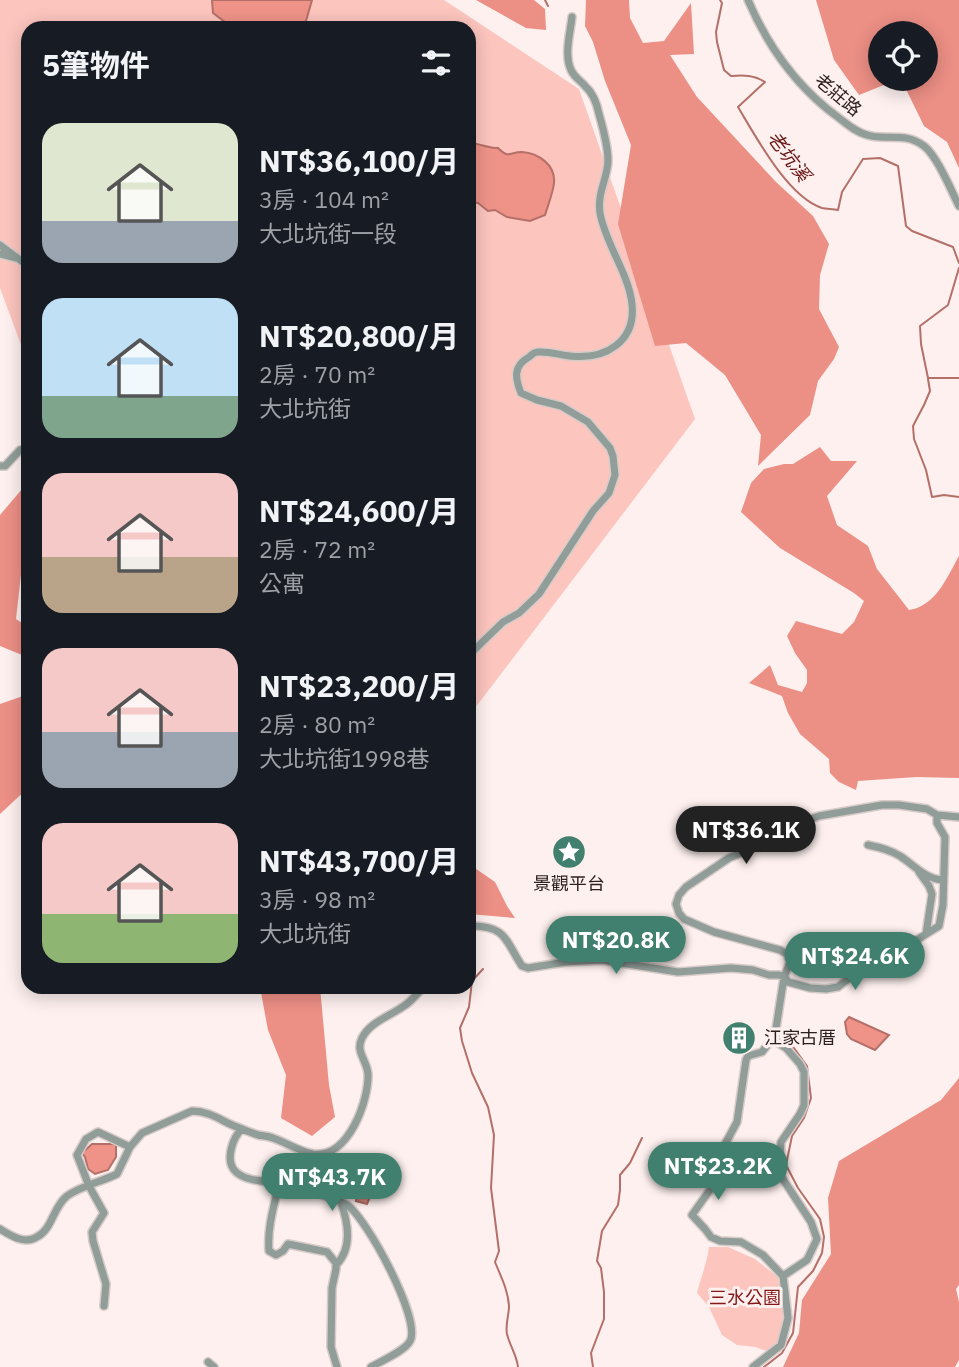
<!DOCTYPE html>
<html lang="zh-TW">
<head>
<meta charset="utf-8">
<style>
	:root { --surface:#171b24; --page:#20242c; --text:#f1f3f6; --muted:#9ea1a6; --accent:#41806f }
	body { margin:0; font-family:"IBM Plex Sans","Noto Sans TC",sans-serif; background:var(--page); color:var(--text); height:100vh; display:flex; flex-direction:column; font-size:26px; white-space:nowrap }
	* { box-sizing:border-box; margin:0 }
	p { font-size:23px; color:var(--muted) }
	.icon { flex:none; width:38px; height:38px; fill:none; stroke:currentColor; stroke-width:2; stroke-linecap:round; stroke-linejoin:round }
	.map { position:relative; flex:1; overflow:hidden }
	.panel { position:absolute; left:21px; top:21px; width:455px; height:973px; display:flex; flex-direction:column; background:var(--surface); border-radius:21px; box-shadow:0 4px 18px #0003 }
	.panel>* { flex:none }
	.controls { position:absolute; left:868px; top:21px; display:grid; gap:14px }
	.controls a { display:grid; place-items:center; width:70px; height:70px; border-radius:50%; background:var(--surface); box-shadow:0 4px 18px #0003; font-size:35px }
	.price { position:absolute; translate:-50% -60px; padding:0 16px; border-radius:24px; background:var(--accent); color:#fff; font-size:23px; line-height:46px; filter:drop-shadow(0 2px 4px #0008) }
	.price::after { content:''; position:absolute; left:50%; top:42px; width:21px; height:16px; margin-left:-10px; background:inherit; clip-path:polygon(0 0,100% 0,50% 100%) }
	.price.active { background:#222; color:#fff }
	ul { padding:0; list-style:none }
	li { display:flex; align-items:center; gap:21px; height:175px; padding:0 21px }
	li span { display:grid; place-items:center; flex:none; width:196px; height:140px; border-radius:21px; color:#555 }
	li>.icon { margin-inline-start:auto }
	span .icon { width:84px; height:84px; fill:#fffc; stroke-width:1 }
	li b { font-size:30px }
	h2 { display:flex; justify-content:space-between; align-items:center; height:84px; padding:0 21px; font-size:30px }
	.map>svg:first-child { display:block }
	.green { fill:#fcc5be }
	.forest { fill:#ec8f85 }
	.water { fill:#ef9388; stroke:#b47068; stroke-width:2 }
	.lines { fill:none; stroke-linecap:round; stroke-linejoin:round }
	.stream { stroke:#b47068; stroke-width:2 }
	.minor-casing { stroke:#d7cbc9; stroke-width:10 }
	.minor { stroke:#909d99; stroke-width:7 }
	.labels { text-anchor:middle; stroke-width:6; stroke-linejoin:round; paint-order:stroke }
	.street-label { font-size:18px; fill:#2c201f; stroke:#fdf0ee }
	.poi-label { font-size:18px; fill:#2c201f; stroke:#fdf0ee }
	.park-label { font-size:18px; fill:#841717; stroke:#fdf0ee }
	.water-label { font-size:19px; font-style:italic; fill:#661413; stroke:#fdf0ee }
</style>
</head>
<body>
<div class="map">
<svg width="959" height="1367" viewBox="0 0 959 1367">
	<rect width="100%" height="100%" fill="#fdf0ee"/>
	<path class="green" d="M0,0H444L579,89L695,419L469,716V28H28V364L0,288Z
		M709,1247H728L755,1259L778,1277L785,1325L779,1347L767,1351L755,1347L737,1345L722,1335L709,1307L697,1293C701,1277 707,1263 709,1247Z"/>
	<path class="forest" d="M476,0H534L545,9L546,30L526,28Z
		M586,0H629L630,18L643,43L664,41L691,3L694,54L670,55L697,97L776,182L813,216L829,244L820,275L819,309L839,347L834,359L818,381L810,415L758,466L761,435L725,375L686,343L655,346L618,224L631,145L605,81L593,42L585,26Z
		M816,0H959V168L947,142L924,126L901,79H926V33H880V79H899L859,95L834,60Z
		M820,447L831,461H857L827,496L837,525L868,546L877,569L909,610C936,606 947,577 959,556V778L916,777L858,781L856,790L839,782L830,773L829,759L800,734L788,713L782,696L749,683L770,665L778,685L802,692L807,683V670L795,653L787,636L796,621L842,634L854,622L864,601L854,593L780,548L741,512L751,483L764,469L784,464H793Z
		M28,482V553L22,566L16,619L28,627V664L22,655L0,646V515Z
		M28,686V788L0,814V704L23,696Z
		M469,864L495,882L507,906L515,918L469,914Z
		M260,987H320L329,1085L335,1117L312,1136L281,1118L286,1075L268,1030Z
		M959,1078V1285L956,1289L959,1302V1360L955,1367H783L799,1333L802,1300L831,1254L828,1198L839,1161L941,1100Z"/>
	<path class="water" d="M212,0H312L306,21L299,28H237L229,25L213,13Z
		M469,143C479,143 487,148 498,148C509,159 509,152 522,152C538,153 556,165 554,183C553,193 548,205 545,215L530,221L507,217L495,210L488,211L478,203L469,202Z
		M849,1017L889,1035L875,1050L851,1039L847,1034L845,1022Z
		M92,1144H116V1157L108,1170L95,1174L88,1169L85,1157L82,1153Z
		M370,1165L381,1171L367,1204L356,1201C357,1189 362,1175 370,1165Z"/>
	<g class="lines">
		<path class="stream" d="M545,0L548,6
			M720,0L722,3L716,32L717,42L724,70L731,76C744,75 754,75 765,82L738,107C756,137 788,197 822,208C827,209 833,209 838,210L842,192L863,159L880,158L898,166L906,226L912,231L953,247L959,263
			M959,268L948,305L920,326L921,344L928,378H959
			M928,379L930,391L924,405L913,426L914,439L926,470L932,497L944,495L959,497
			M483,969L472,981L469,1007L460,1028L462,1041L472,1073L488,1107L494,1135L491,1188L499,1251L495,1262C501,1277 508,1290 509,1306C509,1315 505,1325 507,1334C510,1346 517,1356 518,1367
			M593,1367L591,1353L604,1319V1292L601,1268L597,1261L602,1231L618,1205L620,1190V1175L630,1163L642,1138
			M764,1367L782,1353L793,1333L798,1287L813,1271L822,1253L824,1237L820,1219L798,1188L786,1165L792,1136L804,1118L811,1098L807,1066L791,1044"/>
		<g class="minor-casing">
			<path id="minor" d="M748,0C768,47 798,88 839,118C848,125 856,132 867,135C884,141 905,131 924,146C937,156 951,190 959,206
				M0,245L28,266
				M0,254L16,258
				M0,466H5L20,450
				M469,655L503,622L519,613L539,594L593,511L609,493L615,475L613,456L610,448L588,422L561,406L537,400L521,393C515,378 513,366 529,357C531,355 535,352 538,352C548,351 560,355 570,356C605,360 636,342 632,304C629,274 605,243 600,213C597,193 607,180 608,161C608,146 603,128 599,114C597,104 593,93 585,86C580,80 574,77 571,70C564,55 570,34 572,17
				M868,845C879,847 890,850 900,856C914,865 925,879 943,880
				M919,872L929,886L932,894L926,934
				M469,926C506,925 505,940 522,966L528,968L566,962L602,960L678,972L731,968L753,970L769,975H779L784,977
				M785,977L788,982L810,988L826,989L838,987L870,961L915,941L939,926L943,905L945,837L937,823V815
				M772,1039L786,1048L800,1064L804,1072V1105L800,1114L781,1142L779,1173L811,1222L817,1239L807,1260L783,1276
				M242,1129C233,1137 224,1161 236,1172C246,1181 263,1181 276,1183C295,1187 331,1195 347,1205C366,1217 422,1320 410,1341C405,1351 381,1361 371,1367
				M279,1184C274,1206 267,1228 269,1251L276,1255L283,1251L288,1244L327,1252L336,1263V1269L332,1288L331,1347L337,1367
				M0,1229C10,1235 23,1244 35,1238C53,1230 52,1208 67,1196C81,1186 101,1182 117,1174L130,1147L142,1133L192,1111C208,1111 219,1119 232,1125C240,1128 249,1132 258,1135C263,1136 268,1136 273,1138C287,1143 299,1151 313,1154C348,1159 369,1101 368,1074C367,1060 355,1052 362,1038C370,1022 390,1016 404,1006C412,1001 417,993 424,987
				M336,1265C353,1248 348,1223 341,1202
				M104,1306L106,1284L93,1241L92,1232L104,1213L89,1186L77,1155L86,1139L98,1132L130,1147
				M208,1362L214,1367
				M753,1367L781,1345L788,1318L783,1276L763,1255L741,1242L720,1241L711,1237L705,1229L692,1215L717,1180L718,1161L724,1146L737,1122L746,1060L748,1056L762,1052L775,1035L784,977L790,962L787,954L780,950L714,932L684,919L679,913L676,904L679,895L686,887L729,858L778,837L805,821L819,816L882,805H899L927,809L937,815L959,817"/>
		</g>
		<use href="#minor" class="minor"/>
	</g>
	<defs>
		<g id="sight-disc" transform="scale(1.75)"><circle r="9.5" fill="#41806f" stroke="#fdf0ee"/><path d="M0-6L1.8-2.2L6-1.7L2.9 1.2L3.7 5.4L0 3.3L-3.7 5.4L-2.9 1.2L-6-1.7L-1.8-2.2Z" fill="#fff"/></g>
		<g id="building-disc" transform="scale(1.75)"><circle r="9.5" fill="#41806f" stroke="#fdf0ee"/><path d="M-4-6H4V6H1V3H-1V6H-4ZM-2.5-4.3h1.7v1.8h-1.7ZM.8-4.3h1.7v1.8H.8ZM-2.5-1h1.7V.8h-1.7ZM.8-1h1.7V.8H.8Z" fill="#fff"/></g>
	</defs>
	<g fill-rule="evenodd">
		<use href="#sight-disc" x="569" y="852"/>
		<use href="#building-disc" x="739" y="1038"/>
	</g>
	<g class="labels">
		<g class="street-label">
			<text transform="translate(838 95) rotate(40)" y="6">老莊路</text>
		</g>
		<g class="poi-label">
			<text x="569" y="890">景觀平台</text>
			<text x="764" y="1044" text-anchor="start">江家古厝</text>
		</g>
		<g class="park-label">
			<text x="745" y="1304">三水公園</text>
		</g>
		<g class="water-label">
			<text transform="translate(789 156) rotate(53)" y="7">老坑溪</text>
		</g>
	</g>
</svg>
<div class="controls">
<a><svg class="icon" aria-label="locate" viewBox="0 0 24 24"><circle cx="12" cy="12" r="6"/><path d="M12 2v4M12 18v4M2 12h4M18 12h4"/></svg></a>
</div>
<b class="price active" style="left:746px;top:866px">NT$36.1K</b>
<b class="price" style="left:616px;top:976px">NT$20.8K</b>
<b class="price" style="left:855px;top:992px">NT$24.6K</b>
<b class="price" style="left:718px;top:1202px">NT$23.2K</b>
<b class="price" style="left:332px;top:1213px">NT$43.7K</b>
<section class="panel">
<h2>5筆物件<svg class="icon" aria-label="filters" viewBox="0 0 24 24"><path d="M4 7h16M4 17h16"/><circle cx="9" cy="7" r="2"/><circle cx="15" cy="17" r="2"/></svg></h2>
<ul>
<li><span style="background:linear-gradient(#dfe7d0 70%,#9aa5b1 0)"><svg class="icon" aria-label="home" viewBox="0 0 24 24"><path d="M3 11l9-7 9 7M6 9v11h12V9"/></svg></span><div><b>NT$36,100/月</b><p>3房 · 104 m²</p><p>大北坑街一段</p></div></li>
<li><span style="background:linear-gradient(#bfe0f5 70%,#7fa58c 0)"><svg class="icon" aria-label="home" viewBox="0 0 24 24"><path d="M3 11l9-7 9 7M6 9v11h12V9"/></svg></span><div><b>NT$20,800/月</b><p>2房 · 70 m²</p><p>大北坑街</p></div></li>
<li><span style="background:linear-gradient(#f6c9c9 60%,#b9a48a 0)"><svg class="icon" aria-label="home" viewBox="0 0 24 24"><path d="M3 11l9-7 9 7M6 9v11h12V9"/></svg></span><div><b>NT$24,600/月</b><p>2房 · 72 m²</p><p>公寓</p></div></li>
<li><span style="background:linear-gradient(#f6c9c9 60%,#9aa5b1 0)"><svg class="icon" aria-label="home" viewBox="0 0 24 24"><path d="M3 11l9-7 9 7M6 9v11h12V9"/></svg></span><div><b>NT$23,200/月</b><p>2房 · 80 m²</p><p>大北坑街1998巷</p></div></li>
<li><span style="background:linear-gradient(#f6c9c9 65%,#8fb573 0)"><svg class="icon" aria-label="home" viewBox="0 0 24 24"><path d="M3 11l9-7 9 7M6 9v11h12V9"/></svg></span><div><b>NT$43,700/月</b><p>3房 · 98 m²</p><p>大北坑街</p></div></li>
</ul>
</section>
</div>
</body>
</html>
